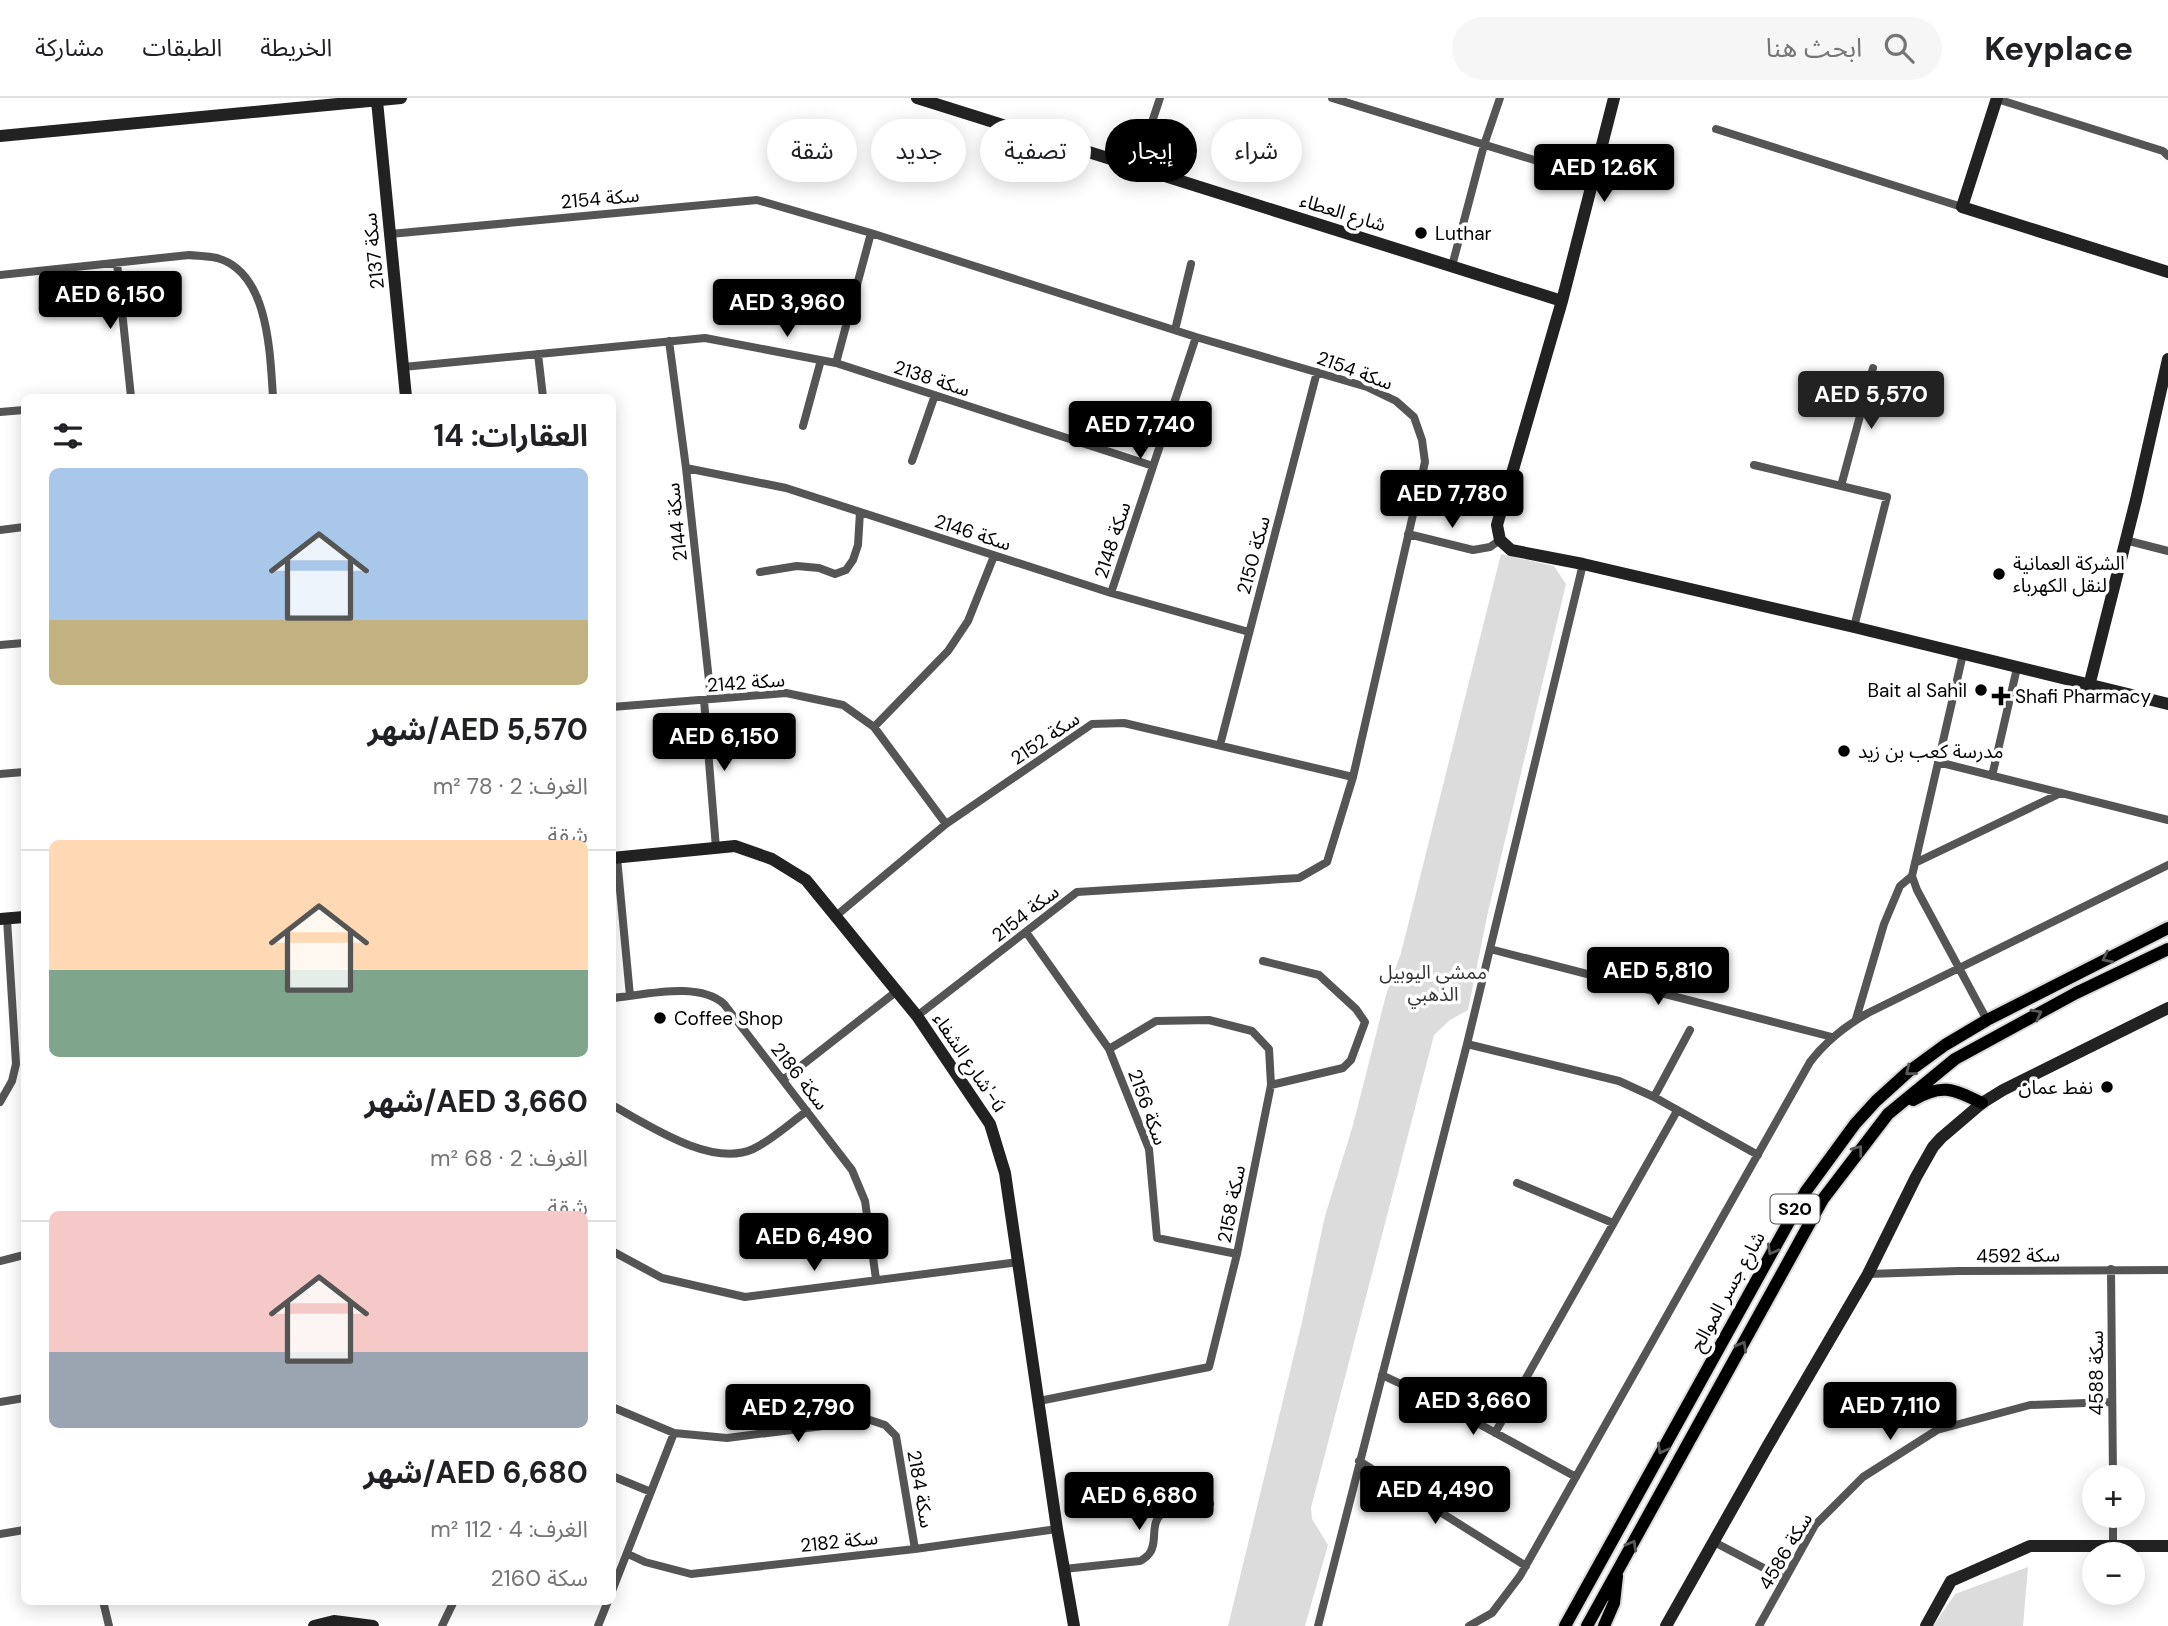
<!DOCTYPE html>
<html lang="ar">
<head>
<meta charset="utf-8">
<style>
	:root { --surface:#fff; --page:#f6f6f6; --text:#202124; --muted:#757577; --line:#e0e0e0; --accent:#000 }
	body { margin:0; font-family:"DM Sans","Noto Sans Arabic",sans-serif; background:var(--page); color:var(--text); direction:rtl; height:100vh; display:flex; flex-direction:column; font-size:26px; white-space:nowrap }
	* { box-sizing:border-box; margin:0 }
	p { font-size:23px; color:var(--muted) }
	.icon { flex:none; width:38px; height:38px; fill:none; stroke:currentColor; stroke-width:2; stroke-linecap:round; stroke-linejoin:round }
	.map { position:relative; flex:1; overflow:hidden; direction:ltr }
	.details { position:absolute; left:21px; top:296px; width:595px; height:1211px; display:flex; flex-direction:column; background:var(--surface); border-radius:10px; box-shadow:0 4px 18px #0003; direction:rtl }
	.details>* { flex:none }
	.hud { position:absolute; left:637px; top:21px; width:665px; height:63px; direction:rtl; display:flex; gap:14px }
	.controls { position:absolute; left:2082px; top:1367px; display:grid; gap:14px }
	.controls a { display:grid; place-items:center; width:63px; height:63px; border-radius:50%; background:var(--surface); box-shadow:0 4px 18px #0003; font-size:35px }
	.price { position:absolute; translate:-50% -60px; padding:0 16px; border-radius:7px; background:var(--accent); color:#fff; font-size:23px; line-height:46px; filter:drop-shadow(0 2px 4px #0008) }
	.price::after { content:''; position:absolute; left:50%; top:42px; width:21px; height:16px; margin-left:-10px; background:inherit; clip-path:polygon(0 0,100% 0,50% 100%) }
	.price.current { background:#222; color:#fff }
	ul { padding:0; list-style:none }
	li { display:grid; align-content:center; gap:14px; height:371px; padding:0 28px }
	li+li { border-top:2px solid var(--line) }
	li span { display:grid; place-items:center; height:217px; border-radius:10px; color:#555 }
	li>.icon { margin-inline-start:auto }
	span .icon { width:126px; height:126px; fill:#fffc; stroke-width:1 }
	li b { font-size:30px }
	h2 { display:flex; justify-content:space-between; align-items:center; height:84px; padding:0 28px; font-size:30px }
	.pill { padding:0 24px; border-radius:32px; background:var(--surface); box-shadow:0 4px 18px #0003; font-size:24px; line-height:63px }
	.pill.current { background:var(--accent); color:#fff }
	header { display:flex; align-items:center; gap:42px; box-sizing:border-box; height:98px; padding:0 35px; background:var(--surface); border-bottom:2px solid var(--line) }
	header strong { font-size:33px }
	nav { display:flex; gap:38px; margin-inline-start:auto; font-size:24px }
	.search { width:490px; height:63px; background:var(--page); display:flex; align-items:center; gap:18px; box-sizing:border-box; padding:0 24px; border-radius:38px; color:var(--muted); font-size:26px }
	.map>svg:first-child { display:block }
	.green { fill:#dcdcdc }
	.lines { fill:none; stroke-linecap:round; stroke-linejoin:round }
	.primary-casing { stroke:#dbdbdb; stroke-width:16 }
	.street { stroke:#555; stroke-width:8 }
	.secondary { stroke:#222; stroke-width:12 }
	.primary { stroke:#000; stroke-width:12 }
	.oneway { stroke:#595959 }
	.poi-dot { fill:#000; stroke:#fff; stroke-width:2.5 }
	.labels { text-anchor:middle; stroke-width:7; stroke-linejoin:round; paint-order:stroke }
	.shield { fill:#fff; stroke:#4c4c4c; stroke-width:2 }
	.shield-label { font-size:18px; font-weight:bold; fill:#000 }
	.street-label { font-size:19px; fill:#000; stroke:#fff }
	.poi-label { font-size:19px; fill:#000; stroke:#fff; text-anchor:start }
	.park-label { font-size:19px; fill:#333; stroke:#fff }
</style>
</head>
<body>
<header>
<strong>Keyplace</strong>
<div class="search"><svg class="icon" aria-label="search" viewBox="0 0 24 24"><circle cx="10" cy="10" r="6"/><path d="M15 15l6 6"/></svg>ابحث هنا</div>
<nav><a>الخريطة</a><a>الطبقات</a><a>مشاركة</a></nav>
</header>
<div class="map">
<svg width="2168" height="1528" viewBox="0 0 2168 1528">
	<rect width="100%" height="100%" fill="#fff"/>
	<path class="green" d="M1501,456L1554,468L1566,486L1488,814L1468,912L1450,922L1434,937L1311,1410L1312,1421L1328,1447L1305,1528H1228L1302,1224L1325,1118L1353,1027L1386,897L1401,855Z
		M2028,1469L2023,1528H1933L1955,1496Z"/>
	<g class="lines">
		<g class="primary-casing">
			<path id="primary" d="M1913,1002C1942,985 1953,991 1982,1005
				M1565,1528L1806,1093L1855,1026L1876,1003L1908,974L1945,947L1987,922L2168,830
				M1587,1528L1823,1101L1888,1016L1955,961L2076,895L2168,851
				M1604,1528L1614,1505L1617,1478"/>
		</g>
		<path class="street" d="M1332,0L1593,80
			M1997,1L2163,53L2168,58
			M1716,31L1962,109
			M1137,69L1160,0
			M390,136L757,102L871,135L1196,239L1367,289L1396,303L1414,319L1422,342L1425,364L1353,679L1327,764L1299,780L1077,794L917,918
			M117,165L131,299
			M1452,168L1484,47L1500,0
			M0,177L189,157C198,158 208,158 217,160C269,174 270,256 273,299
			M1175,232L1191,166
			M669,243L686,370L711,601
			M538,256L543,299
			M836,265L871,135
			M403,269L705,240L836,265L1153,368
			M0,314L24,312
			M803,328L821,262
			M912,363L935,297
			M1754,367L1887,399L1854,529
			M686,370L786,390L1111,495L1249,534
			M1841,388L1873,270
			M0,432L24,429
			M1408,436L1473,452L1490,449L1500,442
			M2125,442L2168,453
			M760,474L797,468L819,470L835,476L846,472L853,462L858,447L860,414
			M1111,495L1196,239
			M0,547L24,545
			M1963,556L1912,778L1917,792L1987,922
			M704,602L716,750
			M612,609L786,595L843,607L874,629L946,726
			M874,629L948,553L968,523L994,458
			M1220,647L1317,274
			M1938,664L2168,722
			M0,676L24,674
			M1992,678L2017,570
			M617,760L630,898
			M1915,765L2061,695
			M837,817L946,726L1092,626L1124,625L1353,679
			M1026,834L1109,951L1149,1051L1157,1140L1237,1156
			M1490,851L1832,939
			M1263,863L1319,877L1356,911L1365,924L1351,962L1343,970L1271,987
			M612,900C646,897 698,883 724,906L852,1072L865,1103L876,1181
			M1856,921L1884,826L1900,788L1912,778
			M1467,946L1619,983L1654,999L1758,1057
			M783,982L897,893
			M1654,999L1690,932
			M0,1004L12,983L16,966L7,821
			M612,1007C648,1027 712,1070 753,1051C772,1042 790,1025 807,1013
			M1517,1085L1613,1125
			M612,1153L662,1180L745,1199L1019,1164
			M0,1163L24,1157
			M2111,1171L2113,1379
			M1868,1176L1958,1173L2168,1172
			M1382,1277L1439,1304L1576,1379
			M1039,1303L1209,1269L1237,1156L1271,987L1269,951L1252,933L1209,922L1156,923L1109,951
			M0,1304L24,1300
			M612,1309L674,1335L727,1340L870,1322L885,1327L896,1338L915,1451
			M1495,1335L1677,1013
			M1359,1363L1526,1468
			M612,1378L651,1394
			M2113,1418V1448
			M0,1436L24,1432
			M1714,1444L1785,1481
			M628,1456L645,1464L691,1476L915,1451L1057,1431
			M1064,1471L1140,1463C1141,1463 1149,1457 1149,1456C1159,1444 1148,1424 1164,1414C1173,1409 1199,1407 1210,1406
			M612,1493L674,1335
			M103,1503L109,1528
			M442,1528L454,1503
			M598,1528L608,1503
			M1318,1528L1467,946L1583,466
			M1469,1528L1492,1515L1520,1478L1810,964C1826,943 1845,928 1868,915L2168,767
			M1759,1528L1815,1427L1863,1379L1937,1332L2030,1307L2112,1304"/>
		<path class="secondary" d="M917,0L1562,203L1497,427L1500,442L1511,452L1583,466L1854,529L2168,606
			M1997,0L1962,109L2168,174
			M377,3L406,299
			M0,38L401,0
			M1562,203L1614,0
			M2089,588L2136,402L2168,261
			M612,760L735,748L772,761L806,782L917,918L990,1026L1005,1075L1057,1431L1074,1528
			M0,821L24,819
			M314,1528L334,1523L373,1528
			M1666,1528L1767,1349L1868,1176L1916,1079L1933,1049L1941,1040L1982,1005L2003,992L2168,910
			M1926,1528L1951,1483L2030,1448H2168"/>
		<use href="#primary" class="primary"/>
	</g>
	<defs><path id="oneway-chevron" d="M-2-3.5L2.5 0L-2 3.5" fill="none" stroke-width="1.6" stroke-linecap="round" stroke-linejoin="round" transform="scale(1.75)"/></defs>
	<g class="oneway">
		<use href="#oneway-chevron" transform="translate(2107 860) rotate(154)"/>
		<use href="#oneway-chevron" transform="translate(2037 916) rotate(-28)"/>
		<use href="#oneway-chevron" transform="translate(1910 973) rotate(141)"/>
		<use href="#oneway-chevron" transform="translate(1858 1052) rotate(-53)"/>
		<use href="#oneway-chevron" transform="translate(1772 1152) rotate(119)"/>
		<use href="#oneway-chevron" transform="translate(1742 1248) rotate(-61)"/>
		<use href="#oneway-chevron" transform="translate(1662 1351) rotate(118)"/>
		<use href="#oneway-chevron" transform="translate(1632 1447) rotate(-61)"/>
	</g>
	<g class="poi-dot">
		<circle cx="1421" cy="135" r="7"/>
		<circle cx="1999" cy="476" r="7"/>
		<circle cx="1981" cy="592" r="7"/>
		<path d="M1997.5 587.5h7v7h7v7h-7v7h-7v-7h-7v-7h7z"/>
		<circle cx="1844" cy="653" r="7"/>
		<circle cx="660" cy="920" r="7"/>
		<circle cx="2107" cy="989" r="7"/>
	</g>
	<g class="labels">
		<rect class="shield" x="1770.5" y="1096.5" width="49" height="29" rx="5"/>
		<g class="shield-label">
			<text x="1795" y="1117">S20</text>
		</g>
		<g class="street-label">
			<text transform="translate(600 100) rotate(-5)" y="7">سكة 2154</text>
			<text transform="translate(1343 114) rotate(17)" y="7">شارع العطاء</text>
			<text transform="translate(373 153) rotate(-96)" y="7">سكة 2137</text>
			<text transform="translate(1355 272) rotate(20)" y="7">سكة 2154</text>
			<text transform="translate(932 280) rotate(18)" y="7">سكة 2138</text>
			<text transform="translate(676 424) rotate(-96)" y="7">سكة 2144</text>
			<text transform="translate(973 434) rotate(18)" y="7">سكة 2146</text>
			<text transform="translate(1112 442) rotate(-72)" y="7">سكة 2148</text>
			<text transform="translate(1253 457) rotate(-75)" y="7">سكة 2150</text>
			<text transform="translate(746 584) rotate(-4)" y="7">سكة 2142</text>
			<text transform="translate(1045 640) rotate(-34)" y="7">سكة 2152</text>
			<text transform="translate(1025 815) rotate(-38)" y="7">سكة 2154</text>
			<text transform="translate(970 964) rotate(56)" y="7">شارع الشفاء'-ú</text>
			<text transform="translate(800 978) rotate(52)" y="7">سكة 2186</text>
			<text transform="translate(1148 1009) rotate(70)" y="7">سكة 2156</text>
			<text transform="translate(1231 1106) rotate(-79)" y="7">سكة 2158</text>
			<text transform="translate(2018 1157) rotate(-1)" y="7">سكة 4592</text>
			<text transform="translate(1727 1193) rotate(-61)" y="7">شارع جسر الموالح</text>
			<text transform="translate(2096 1275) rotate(-90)" y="7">سكة 4588</text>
			<text transform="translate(921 1391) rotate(80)" y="7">سكة 2184</text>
			<text transform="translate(839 1443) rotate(-6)" y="7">سكة 2182</text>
			<text transform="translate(1785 1453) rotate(-59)" y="7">سكة 4586</text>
		</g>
		<g class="poi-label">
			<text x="1435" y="142">Luthar</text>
			<text x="2013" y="472">الشرکة العمانیة<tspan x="2013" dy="22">لنقل الکهرباء</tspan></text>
			<text x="1967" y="599" text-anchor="end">Bait al Sahil</text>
			<text x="2015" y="605">Shafi Pharmacy</text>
			<text x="1858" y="660">مدرسة كعب بن زيد</text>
			<text x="674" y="927">Coffee Shop</text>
			<text x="2093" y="996" text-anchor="end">نفط عمان</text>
		</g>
		<g class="park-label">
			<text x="1433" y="881">ممشى اليوبيل<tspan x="1433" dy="22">الذهبي</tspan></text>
		</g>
	</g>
</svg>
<div class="controls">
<a>+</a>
<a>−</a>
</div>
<b class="price" style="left:1604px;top:106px">AED 12.6K</b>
<b class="price" style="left:110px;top:233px">AED 6,150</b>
<b class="price" style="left:787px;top:241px">AED 3,960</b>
<b class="price current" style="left:1871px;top:333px">AED 5,570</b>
<b class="price" style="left:1140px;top:363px">AED 7,740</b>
<b class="price" style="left:1452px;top:432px">AED 7,780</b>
<b class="price" style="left:724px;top:675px">AED 6,150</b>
<b class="price" style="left:1658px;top:909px">AED 5,810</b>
<b class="price" style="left:814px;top:1175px">AED 6,490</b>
<b class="price" style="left:1473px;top:1339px">AED 3,660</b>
<b class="price" style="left:1890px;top:1344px">AED 7,110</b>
<b class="price" style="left:798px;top:1346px">AED 2,790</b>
<b class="price" style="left:1435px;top:1428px">AED 4,490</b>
<b class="price" style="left:1139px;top:1434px">AED 6,680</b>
<div class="hud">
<a class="pill">شراء</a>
<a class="pill current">إيجار</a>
<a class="pill">تصفية</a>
<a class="pill">جديد</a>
<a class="pill">شقة</a>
</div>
<section class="details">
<h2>العقارات: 14<svg class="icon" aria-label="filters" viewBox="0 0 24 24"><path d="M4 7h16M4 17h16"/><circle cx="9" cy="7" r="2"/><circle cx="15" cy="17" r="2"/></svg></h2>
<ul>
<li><span style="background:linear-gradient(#a9c7e8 70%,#c2b280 0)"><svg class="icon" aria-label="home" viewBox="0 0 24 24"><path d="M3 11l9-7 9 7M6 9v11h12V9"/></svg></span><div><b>AED 5,570/شهر</b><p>الغرف: 2 · 78 m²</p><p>شقة</p></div></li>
<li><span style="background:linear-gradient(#ffd9b3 60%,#7fa58c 0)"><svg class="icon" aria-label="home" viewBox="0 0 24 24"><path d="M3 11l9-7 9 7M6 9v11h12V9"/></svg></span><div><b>AED 3,660/شهر</b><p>الغرف: 2 · 68 m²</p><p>شقة</p></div></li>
<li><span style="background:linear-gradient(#f6c9c9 65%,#9aa5b1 0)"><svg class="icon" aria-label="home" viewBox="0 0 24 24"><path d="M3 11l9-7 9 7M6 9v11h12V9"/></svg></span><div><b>AED 6,680/شهر</b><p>الغرف: 4 · 112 m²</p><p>سكة 2160</p></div></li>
</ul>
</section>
</div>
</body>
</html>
